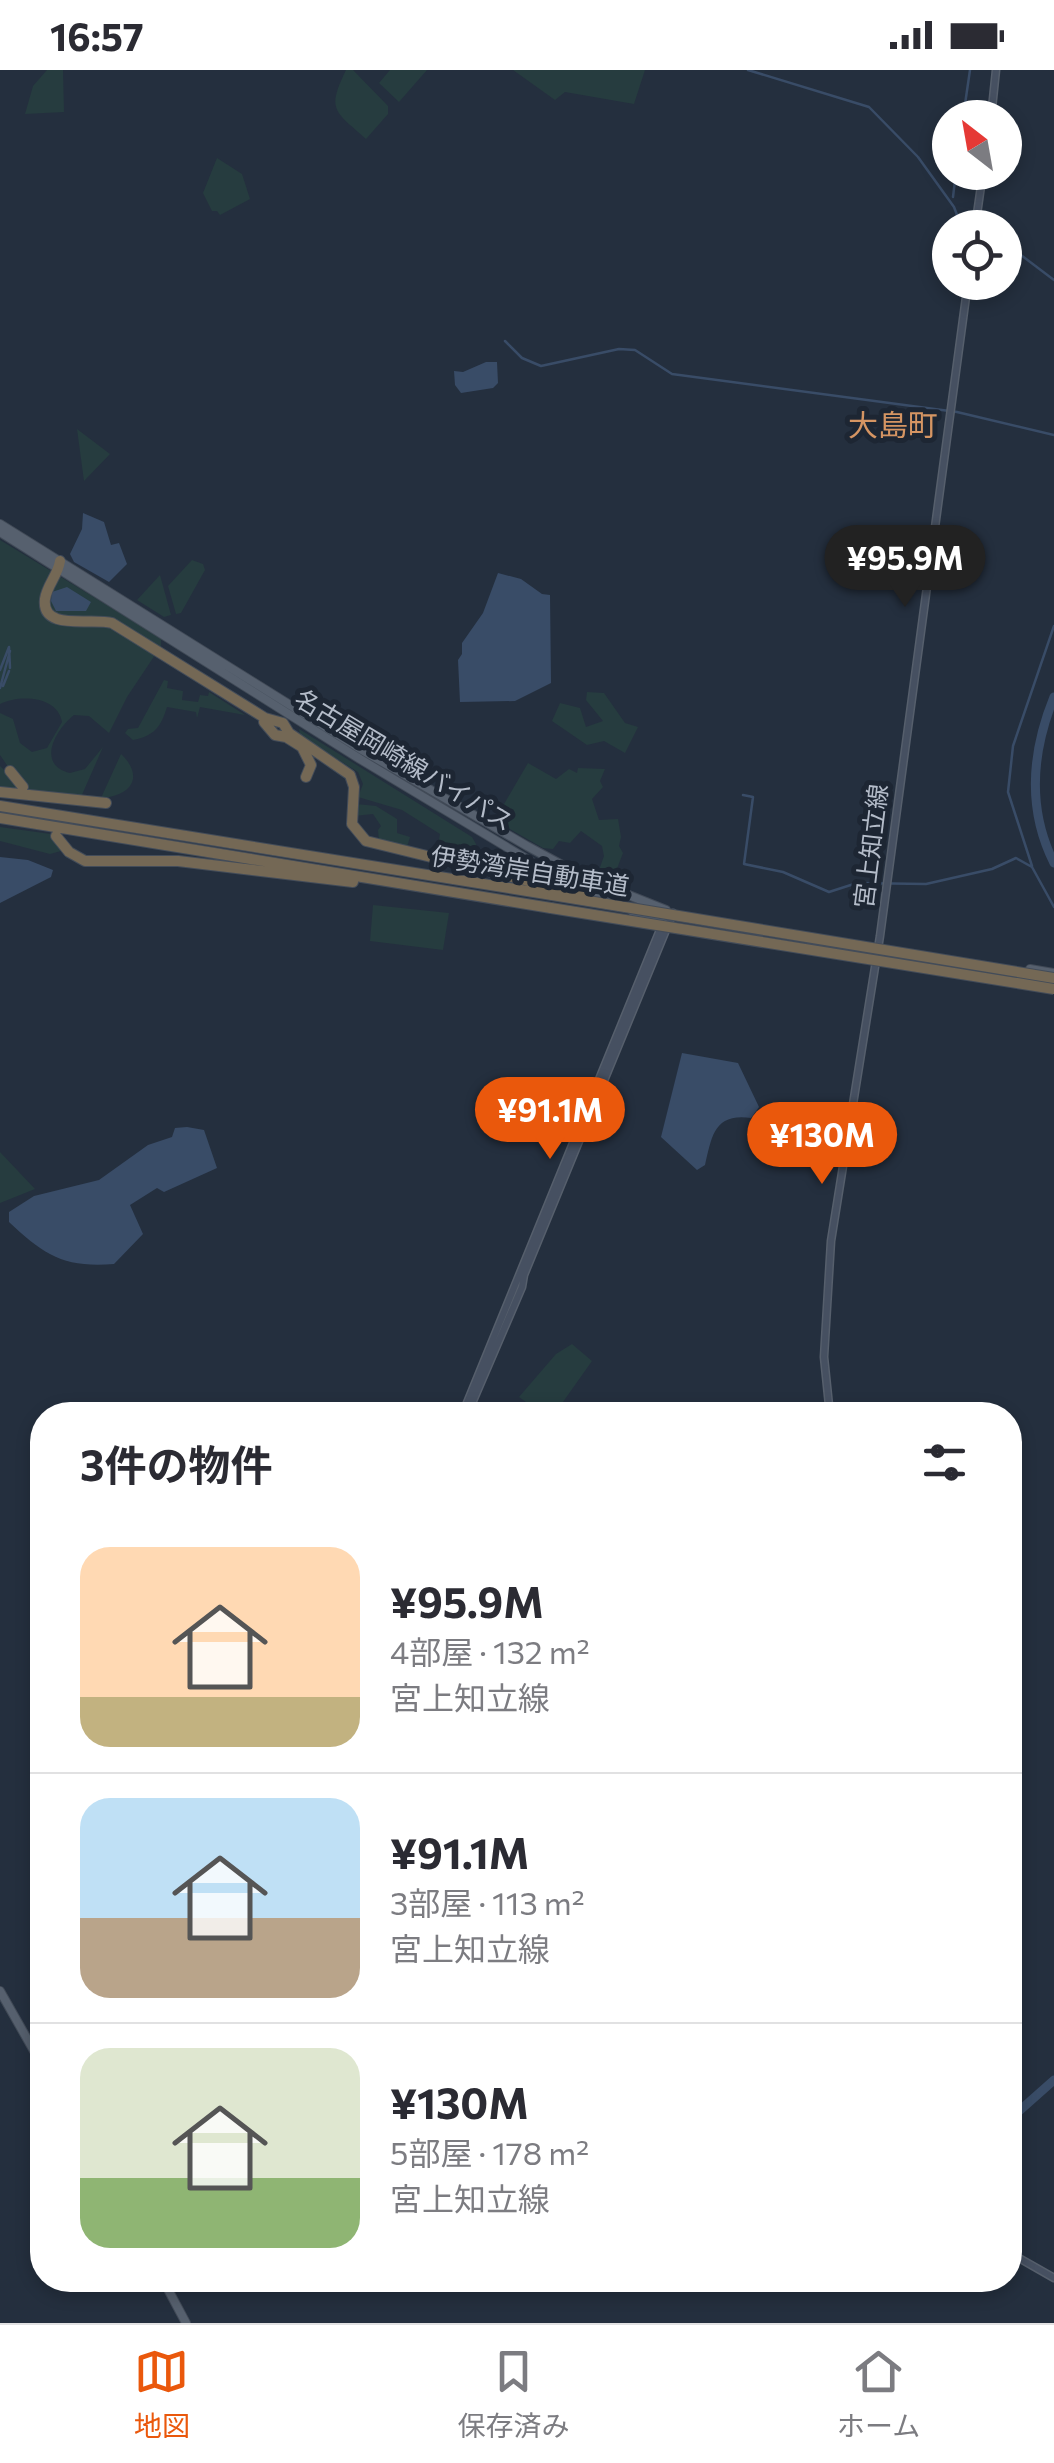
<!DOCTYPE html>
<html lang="ja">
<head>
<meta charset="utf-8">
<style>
	:root { --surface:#fff; --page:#f7f7f7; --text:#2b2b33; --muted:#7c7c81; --line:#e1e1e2; --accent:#ea580c }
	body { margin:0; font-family:Commissioner,"Noto Sans JP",sans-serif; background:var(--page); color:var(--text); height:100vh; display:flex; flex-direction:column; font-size:38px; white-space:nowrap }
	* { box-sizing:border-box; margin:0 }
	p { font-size:32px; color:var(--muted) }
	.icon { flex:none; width:55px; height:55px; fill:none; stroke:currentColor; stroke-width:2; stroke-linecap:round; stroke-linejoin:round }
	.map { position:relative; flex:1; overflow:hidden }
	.drawer { position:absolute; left:30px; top:1332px; width:992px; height:890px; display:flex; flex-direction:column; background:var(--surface); border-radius:40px; box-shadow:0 5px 15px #0003 }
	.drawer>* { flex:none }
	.needle { width:65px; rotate:329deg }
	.fabs { position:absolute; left:932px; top:30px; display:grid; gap:20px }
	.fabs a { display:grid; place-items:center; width:90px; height:90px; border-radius:50%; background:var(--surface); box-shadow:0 5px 15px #0003; font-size:50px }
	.price { position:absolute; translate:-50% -85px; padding:0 22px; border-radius:35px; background:var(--accent); color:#fff; font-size:32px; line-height:65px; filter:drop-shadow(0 2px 5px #0008) }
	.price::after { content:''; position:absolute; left:50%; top:60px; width:30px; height:22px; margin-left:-15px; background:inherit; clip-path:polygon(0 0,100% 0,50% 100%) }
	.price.current { background:#222; color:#fff }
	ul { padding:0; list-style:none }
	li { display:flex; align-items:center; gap:30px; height:250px; padding:0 50px }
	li+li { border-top:2px solid var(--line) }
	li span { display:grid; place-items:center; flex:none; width:280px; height:200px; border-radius:30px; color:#555 }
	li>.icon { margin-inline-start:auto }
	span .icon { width:120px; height:120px; fill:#fffc; stroke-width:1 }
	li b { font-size:42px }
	h2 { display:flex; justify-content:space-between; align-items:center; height:120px; padding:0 50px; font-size:42px }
	.status { display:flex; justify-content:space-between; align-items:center; height:70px; padding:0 50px; background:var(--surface); direction:ltr }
	.status svg { height:28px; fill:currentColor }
	.tab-bar { display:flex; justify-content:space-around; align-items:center; height:140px; border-top:2px solid var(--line); background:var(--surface); font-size:28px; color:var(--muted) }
	.tab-bar a { display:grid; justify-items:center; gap:5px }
	.tab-bar .current { color:var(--accent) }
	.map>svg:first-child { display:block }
	.green { fill:#263c3f }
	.water { fill:#394c67 }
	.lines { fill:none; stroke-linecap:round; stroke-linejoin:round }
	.stream { stroke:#394c67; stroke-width:2.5 }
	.river { stroke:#394c67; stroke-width:9 }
	.secondary-casing { stroke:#565f6c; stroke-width:9 }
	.primary-casing { stroke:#414a57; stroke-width:10 }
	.motorway-casing { stroke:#434c59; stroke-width:12 }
	.secondary { stroke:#465061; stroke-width:6 }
	.primary { stroke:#56606e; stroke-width:8 }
	.motorway { stroke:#746855; stroke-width:10 }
	.motorway-bridge-casing { stroke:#434c59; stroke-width:12; stroke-linecap:butt }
	.motorway-bridge { stroke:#746855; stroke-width:10 }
	.labels { text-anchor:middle; stroke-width:10; stroke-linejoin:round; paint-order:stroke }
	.street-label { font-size:25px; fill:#b4bcc9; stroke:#1d2633 }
	.quarter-label { font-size:30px; fill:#d59563; stroke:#1d2633 }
</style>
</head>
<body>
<div class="status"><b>16:57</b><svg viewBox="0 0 49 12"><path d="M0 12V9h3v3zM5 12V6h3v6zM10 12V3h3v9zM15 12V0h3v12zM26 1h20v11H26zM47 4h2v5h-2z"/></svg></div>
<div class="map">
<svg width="1054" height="2253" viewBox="0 0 1054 2253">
	<rect width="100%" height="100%" fill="#242f3e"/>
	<path class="green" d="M47,0H63L64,42L25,44L33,16Z
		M346,0H353L388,36V44L366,69C335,41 326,41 346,0Z
		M390,0H427L399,32L379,13Z
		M513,0H645L634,34L565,22L555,30Z
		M217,88L242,104L250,129L220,145L217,141H212L203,123Z
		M77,359L110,384L84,411Z
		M0,470L161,568V576L127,627L109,663L89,646L74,645C55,660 36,695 70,703L85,699L103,677L81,727L0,719V696L22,717L0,685V643L13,649L20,673L32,682L47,678L62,652C58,626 20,624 0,634Z
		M192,490L203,494L205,500L181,543L176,544L168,516Z
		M160,505L171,545L164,547L137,530Z
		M164,610L168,611L167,618L183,621L182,630L198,632L200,625L208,626L209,622L245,645L200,637L197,648L196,642L167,637C161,657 154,666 133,670L125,663L128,659L138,658Z
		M587,622L604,623L625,653L638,657L625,683L604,671L587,675L552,651L560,633L580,638L586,657L603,651L586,630Z
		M299,659L472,767L476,774L475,792L437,782L440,764L402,740L358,727L363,714L358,702L300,666Z
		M121,684C145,707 131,726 101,728Z
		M528,693L556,709L569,699L577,703L578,698L605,699L600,711L603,717L592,729L599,750L618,749L621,767L619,776L623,783L613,809L599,800L604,786L602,776L581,761L570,773L559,771L553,779L543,778L503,755L500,741Z
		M356,734L376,736L397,749V763L410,767L407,777L379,772L378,760L381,756L373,744L354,746Z
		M0,757L51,764L61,781L50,784L0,771Z
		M373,835L449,843L443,880L370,871Z
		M0,1082L35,1119L0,1133Z
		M572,1274L592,1291L558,1339L553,1345H544L519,1327L556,1284Z"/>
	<path class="water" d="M486,292H497L498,313L493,318L461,323L455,315L454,301L463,302Z
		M83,443L104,452L111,475L119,473L127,494L109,512L74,492L70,484L82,459Z
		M498,503L521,509L542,524L550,525L551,613L515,631L460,632L458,590L462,584V573L483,543Z
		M67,517L91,532L86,541H56L51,531L52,522Z
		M0,787L28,790L53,800L51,807L0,833Z
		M682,983L738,993L759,1037L751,1048C714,1043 712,1066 705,1095L697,1100L661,1067Z
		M187,1057L204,1060L217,1098L164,1122L157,1118L130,1135L143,1164L114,1194C64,1198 44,1185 9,1152V1142L34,1126L99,1110L148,1075L172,1067L175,1058Z"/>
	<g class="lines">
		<path class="stream" d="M748,0L869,37L918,87L954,137L962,158
			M963,48L970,0
			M953,127L956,102
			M1005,173L1054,210
			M505,271L522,288L541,296L619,279L635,280L672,304L957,342L1054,365
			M0,600L9,577L10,598
			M3,616L9,601
			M0,618L10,581
			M743,725L753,727L744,794L783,802L829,822L857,813L926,814L992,799L1016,788L1032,797L1054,837
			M1032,796L1008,722L1013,676L1054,556"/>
		<path class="river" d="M1054,627C1032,681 1027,739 1054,793
			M1010,2049L1054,2010"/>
		<g class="secondary-casing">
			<path id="secondary" d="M991,48L996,0
				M975,158L983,102
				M462,1345L662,855
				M467,1345L522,1217L524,1205L673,843
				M830,1345L824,1287L831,1171L880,866L968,212
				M1010,2183L1054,2208"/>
		</g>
		<g class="primary-casing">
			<path id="primary" d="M0,454L362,680L527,776L586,808L666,840
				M0,462L360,689L560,809L607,831
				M633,842L663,852
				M1030,899L1054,903
				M0,1921L42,1995
				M163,2210L186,2253"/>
		</g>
		<g class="motorway-casing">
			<path id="motorway" d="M60,491C58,505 47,515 45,529C41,562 92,547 112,553L265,648L283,653L289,663L350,705L354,717L352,754L366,771L553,817
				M264,652L275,665L286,667L302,677L311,695L306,707
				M10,701L23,717
				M0,722L106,733
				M0,736L552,825
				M0,748L551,838
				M56,766L69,782L85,791H178L353,812"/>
		</g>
		<use href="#secondary" class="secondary"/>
		<use href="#primary" class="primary"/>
		<use href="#motorway" class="motorway"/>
		<g class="motorway-bridge-casing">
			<path id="motorway-bridge" d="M553,817L581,824
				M552,825L1054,908
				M551,838L1054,919"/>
		</g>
		<use href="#motorway-bridge" class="motorway-bridge"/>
	</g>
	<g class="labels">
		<g class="street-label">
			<text transform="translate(404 690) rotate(31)" y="9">名古屋岡崎線バイパス</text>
			<text transform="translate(871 776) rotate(-83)" y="9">宮上知立線</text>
			<text transform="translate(530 801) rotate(9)" y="9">伊勢湾岸自動車道</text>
		</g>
		<g class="quarter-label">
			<text x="893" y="366">大島町</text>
		</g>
	</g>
</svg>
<div class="fabs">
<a><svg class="needle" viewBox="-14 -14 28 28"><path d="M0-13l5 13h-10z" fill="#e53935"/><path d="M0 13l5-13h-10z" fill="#7c7c81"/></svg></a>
<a><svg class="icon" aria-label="locate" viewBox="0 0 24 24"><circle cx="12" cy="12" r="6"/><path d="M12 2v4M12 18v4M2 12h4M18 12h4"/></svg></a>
</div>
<b class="price current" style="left:905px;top:540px">¥95.9M</b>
<b class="price" style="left:550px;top:1092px">¥91.1M</b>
<b class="price" style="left:822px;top:1117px">¥130M</b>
<section class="drawer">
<h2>3件の物件<svg class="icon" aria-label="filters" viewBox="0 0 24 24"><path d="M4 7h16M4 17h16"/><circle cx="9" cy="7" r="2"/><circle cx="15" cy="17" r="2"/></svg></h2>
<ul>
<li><span style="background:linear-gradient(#ffd9b3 75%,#c2b280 0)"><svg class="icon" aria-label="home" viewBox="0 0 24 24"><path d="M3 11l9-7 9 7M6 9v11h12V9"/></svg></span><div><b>¥95.9M</b><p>4部屋 · 132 m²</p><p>宮上知立線</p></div></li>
<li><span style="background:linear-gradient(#bfe0f5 60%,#b9a48a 0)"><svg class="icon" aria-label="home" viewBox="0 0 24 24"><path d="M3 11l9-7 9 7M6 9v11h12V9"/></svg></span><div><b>¥91.1M</b><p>3部屋 · 113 m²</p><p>宮上知立線</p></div></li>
<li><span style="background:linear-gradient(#dfe7d0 65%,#8fb573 0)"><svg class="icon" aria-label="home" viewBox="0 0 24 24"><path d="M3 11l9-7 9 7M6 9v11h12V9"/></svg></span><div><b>¥130M</b><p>5部屋 · 178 m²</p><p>宮上知立線</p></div></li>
</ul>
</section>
</div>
<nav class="tab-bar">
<a class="current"><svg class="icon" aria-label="map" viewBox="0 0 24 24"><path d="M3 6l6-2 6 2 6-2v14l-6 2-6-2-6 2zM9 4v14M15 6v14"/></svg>地図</a>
<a><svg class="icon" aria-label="saved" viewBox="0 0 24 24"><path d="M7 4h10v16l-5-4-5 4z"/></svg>保存済み</a>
<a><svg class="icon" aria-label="home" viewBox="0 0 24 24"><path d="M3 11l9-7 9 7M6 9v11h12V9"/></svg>ホーム</a>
</nav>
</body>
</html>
